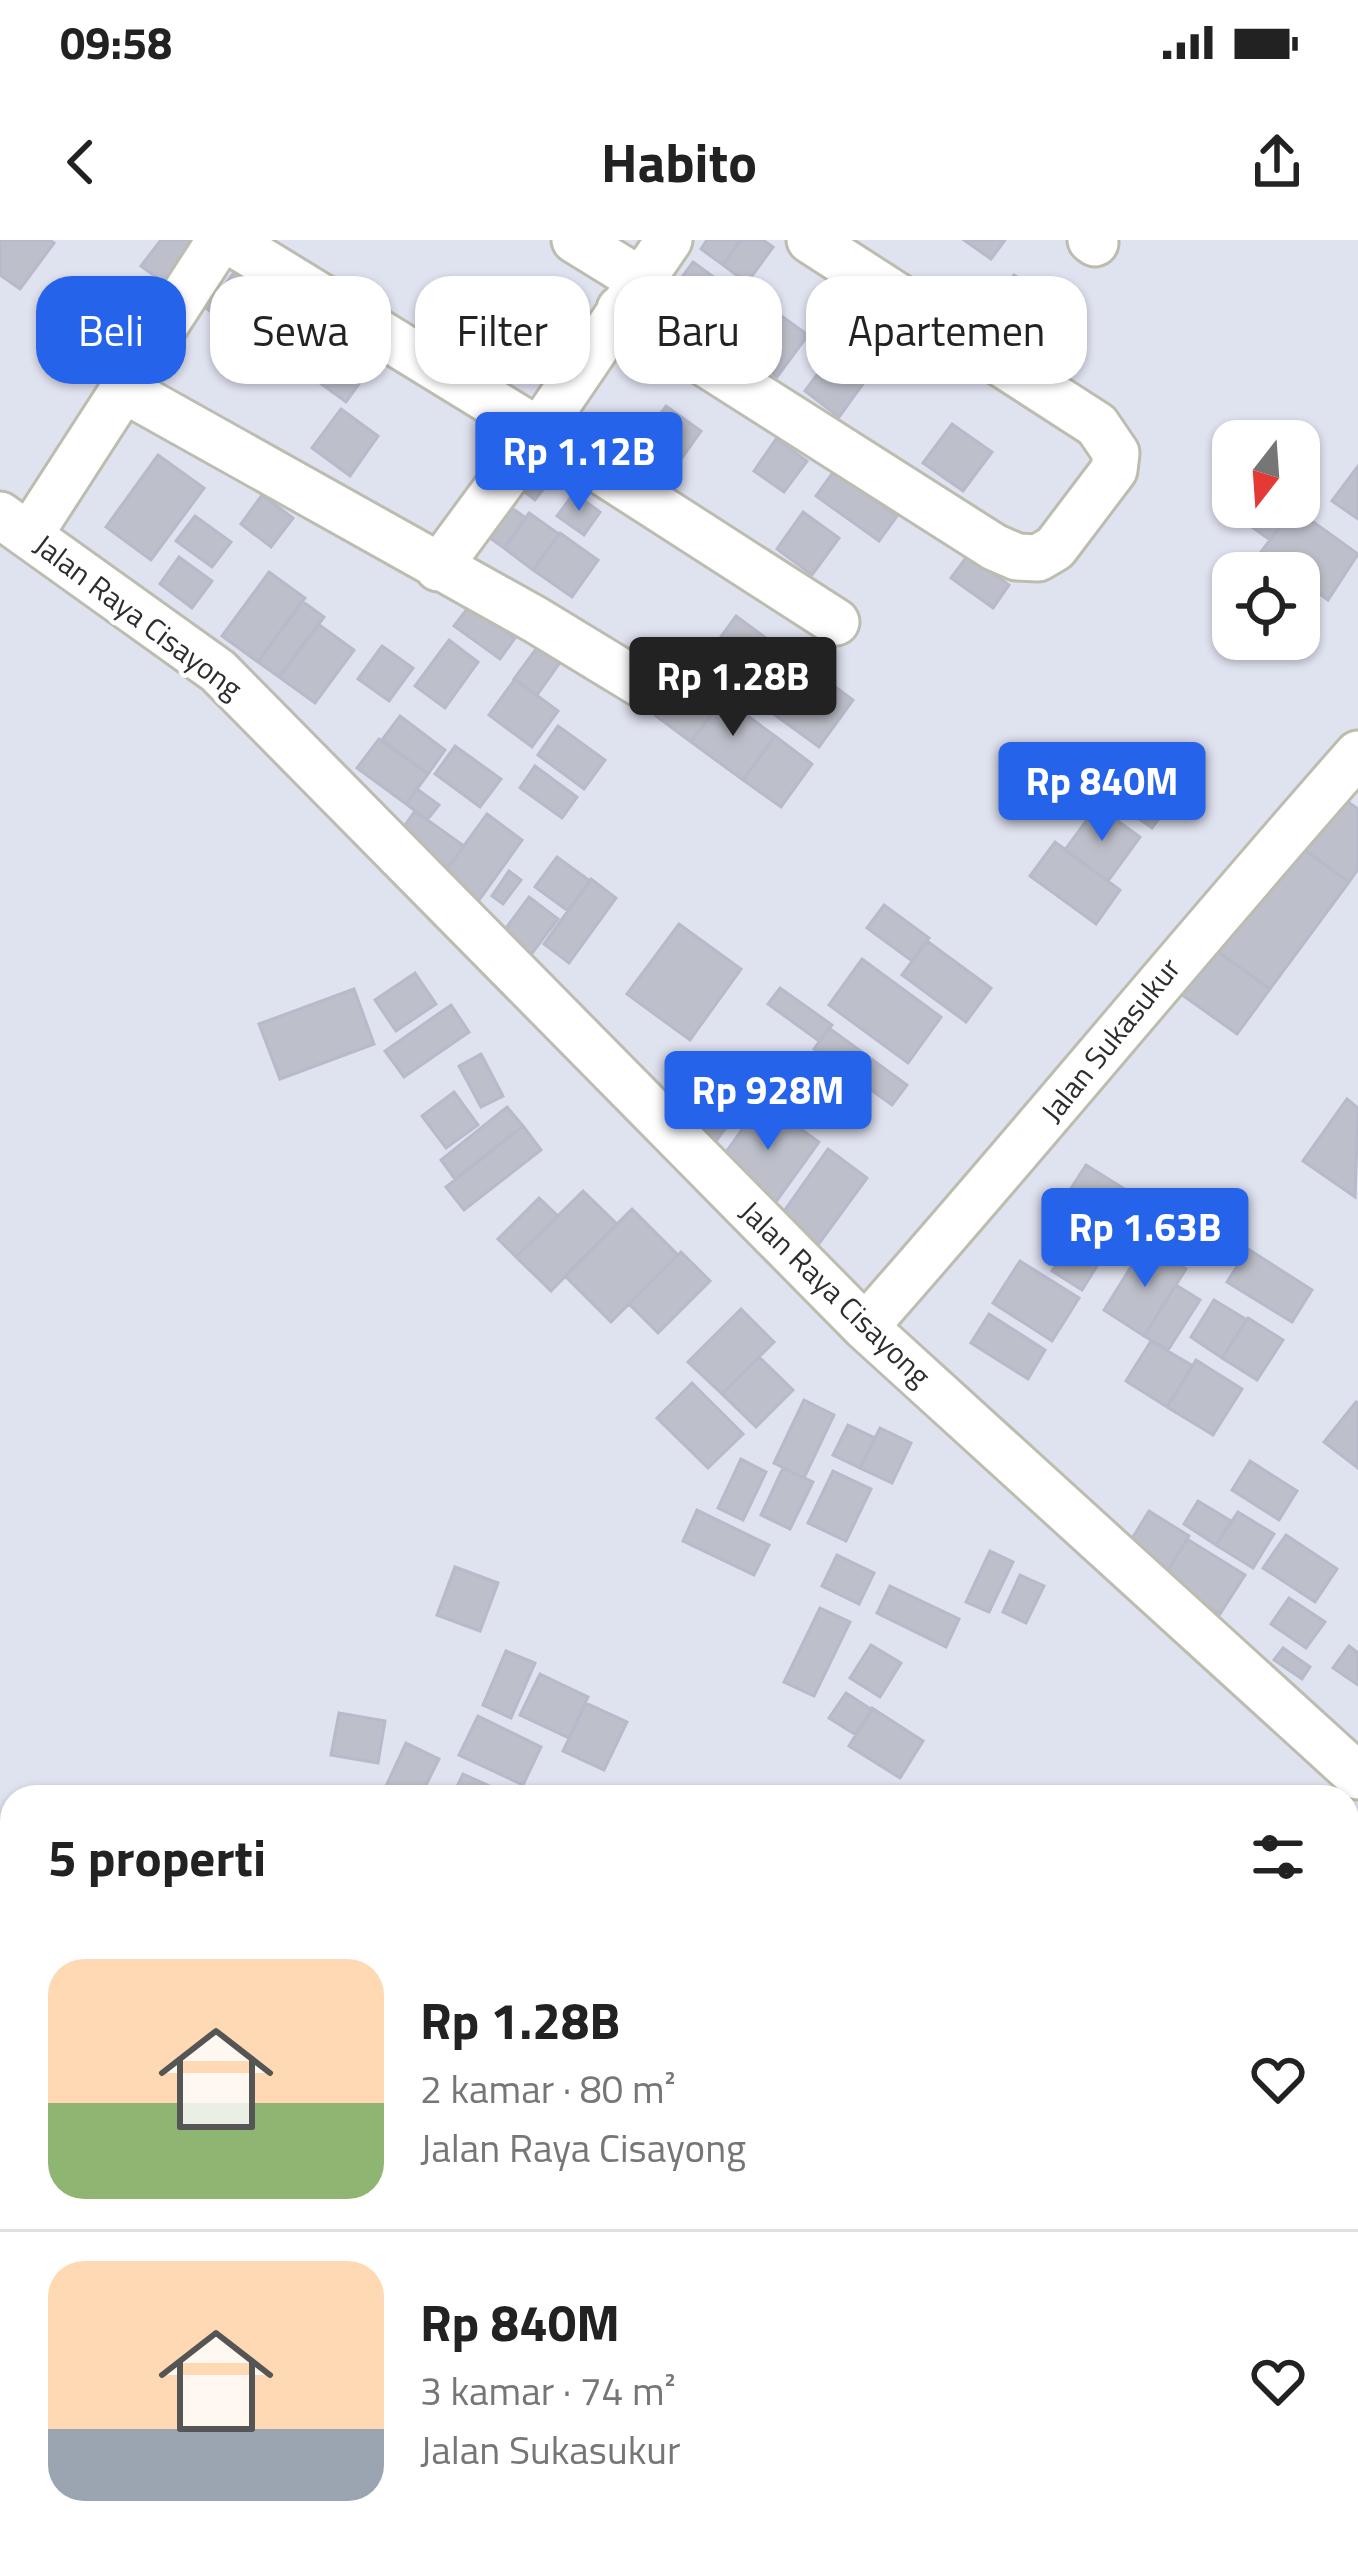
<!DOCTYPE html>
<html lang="id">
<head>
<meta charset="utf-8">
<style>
	:root { --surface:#fff; --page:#f6f6f6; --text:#222; --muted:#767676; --line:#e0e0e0; --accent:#2563eb }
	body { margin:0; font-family:"Titillium Web",sans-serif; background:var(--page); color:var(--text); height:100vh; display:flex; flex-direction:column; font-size:45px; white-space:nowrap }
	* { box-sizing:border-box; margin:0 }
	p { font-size:39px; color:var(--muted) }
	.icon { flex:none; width:66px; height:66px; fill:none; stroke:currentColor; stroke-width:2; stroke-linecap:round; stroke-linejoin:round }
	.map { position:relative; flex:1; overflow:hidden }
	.drawer { position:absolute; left:0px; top:1545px; width:1359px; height:771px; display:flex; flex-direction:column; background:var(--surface); border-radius:36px 36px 0 0; box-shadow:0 3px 9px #0004 }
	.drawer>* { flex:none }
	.banner { position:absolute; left:36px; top:36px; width:1287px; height:108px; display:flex; gap:24px }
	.needle { width:78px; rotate:197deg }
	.tools { position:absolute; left:1212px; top:180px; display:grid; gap:24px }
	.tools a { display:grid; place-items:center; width:108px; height:108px; border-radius:24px; background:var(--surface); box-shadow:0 3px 9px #0004; font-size:60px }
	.price { position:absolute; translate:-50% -102px; padding:0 27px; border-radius:12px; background:var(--accent); color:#fff; font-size:39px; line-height:78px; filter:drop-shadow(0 3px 6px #0008) }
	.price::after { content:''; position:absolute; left:50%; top:72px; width:36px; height:27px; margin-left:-18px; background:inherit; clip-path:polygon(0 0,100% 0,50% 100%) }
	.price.active { background:#222; color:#fff }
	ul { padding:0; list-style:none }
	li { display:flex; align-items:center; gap:36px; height:300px; padding:0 48px }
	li+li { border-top:3px solid var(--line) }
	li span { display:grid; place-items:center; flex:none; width:336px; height:240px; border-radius:36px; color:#555 }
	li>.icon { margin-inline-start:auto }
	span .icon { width:144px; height:144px; fill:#fffc; stroke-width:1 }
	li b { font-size:51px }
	h2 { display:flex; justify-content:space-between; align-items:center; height:144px; padding:0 48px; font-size:51px }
	.tag { padding:0 42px; border-radius:36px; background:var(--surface); box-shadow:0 3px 9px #0004; font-size:42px; line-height:108px }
	.tag.active { background:var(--accent); color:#fff }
	.status { display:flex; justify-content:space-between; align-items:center; height:84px; padding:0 60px; background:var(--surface); direction:ltr }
	.status svg { height:33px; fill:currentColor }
	header { display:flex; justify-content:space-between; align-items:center; height:156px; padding:0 48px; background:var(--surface); font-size:54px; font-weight:700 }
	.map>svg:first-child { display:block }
	.building { fill:#bdbfca; stroke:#b8bacb; stroke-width:3 }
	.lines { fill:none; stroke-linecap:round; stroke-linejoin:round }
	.minor-casing { stroke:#bdbdaf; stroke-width:51 }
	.minor { stroke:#fff; stroke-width:45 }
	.labels { text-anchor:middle; stroke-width:9; stroke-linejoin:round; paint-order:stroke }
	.street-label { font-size:30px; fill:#2d2d2d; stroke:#fff }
</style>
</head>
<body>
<div class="status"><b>09:58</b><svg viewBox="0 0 49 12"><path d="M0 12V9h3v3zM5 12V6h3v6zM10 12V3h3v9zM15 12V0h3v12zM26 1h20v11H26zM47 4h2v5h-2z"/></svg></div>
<header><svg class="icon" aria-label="back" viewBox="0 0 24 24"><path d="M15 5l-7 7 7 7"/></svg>Habito<svg class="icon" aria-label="share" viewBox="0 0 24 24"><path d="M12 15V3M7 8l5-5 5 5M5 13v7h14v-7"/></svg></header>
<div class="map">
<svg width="1358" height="2314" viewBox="0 0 1358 2314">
	<rect width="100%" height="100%" fill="#dfe2ef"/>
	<path class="building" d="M0,0H50L54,3L20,49L0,35Z
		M161,0H200L175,51L141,26Z
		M707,0H741L723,25L701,9Z
		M741,0H763L773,7L747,43L723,25Z
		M964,0H1005L991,19Z
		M693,22L751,64L731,92L672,51Z
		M240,24L273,48L240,93L207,69Z
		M1014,35L1042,55L1011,98L983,78Z
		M130,40L166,66L140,101L104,75Z
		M837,44L867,66L841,102L810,80Z
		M1042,57L1075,81L1045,123L1011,98Z
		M773,70L808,95L777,137L743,112Z
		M343,89L380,115L346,162L309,135Z
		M841,102L875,127L839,177L805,151Z
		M666,166L701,191L674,229L639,204Z
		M341,169L378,196L350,236L312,208Z
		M952,184L992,212L963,251L923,223Z
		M776,199L807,221L784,252L754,231Z
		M158,215L204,248L151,320L106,287Z
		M535,215L557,231L535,260L514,244Z
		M1358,226V279L1332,261Z
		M834,231L897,276L879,301L816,256Z
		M1233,249V267H1295L1270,300L1221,265Z
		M574,253L600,272L584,295L557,276Z
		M262,255L293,278L271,307L241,284Z
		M502,261L526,278L504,308L480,291Z
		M1294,268L1358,314L1328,360L1299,339V333H1290L1261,312Z
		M803,272L839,298L812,335L777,309Z
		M529,273L559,294L533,330L504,308Z
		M195,276L231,302L212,327L176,301Z
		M560,293L598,320L572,357L533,330Z
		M968,315L1009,345L993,368L951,338Z
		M179,317L212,341L192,368L160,344Z
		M269,332L305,358L258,422L222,396Z
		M302,361L324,377L279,437L258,422Z
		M470,365L515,398L500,419L454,386Z
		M736,376L766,398L745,427L715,405Z
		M318,384L354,410L315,463L279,437Z
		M766,398L795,419L782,437L753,416Z
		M449,400L478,422L445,468L415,446Z
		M539,405L561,421L537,455L514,439Z
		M382,406L413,428L389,461L358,439Z
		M796,418L853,460L819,507L761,465Z
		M515,439L558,471L532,507L489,475Z
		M678,445L714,471L691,502L656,476Z
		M723,458L775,496L743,540L691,502Z
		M400,476L445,510L428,534L382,500Z
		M558,486L605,520L584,549L538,515Z
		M775,496L812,524L781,567L743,540Z
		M379,499L428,534L406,564L357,528Z
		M455,506L501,539L480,567L435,534Z
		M1129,512L1180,550L1152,588L1100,551Z
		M535,526L577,557L562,578L520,548Z
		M417,549L439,565L427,580L406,564Z
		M1337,554L1358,569V629L1349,642L1299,606Z
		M1097,566L1140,597L1108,641L1065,610Z
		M415,571L464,606L446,630L398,595Z
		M487,574L522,600L472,670L436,644Z
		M1055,602L1120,650L1096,684L1030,636Z
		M1295,603L1349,642L1270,749L1217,711Z
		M557,617L590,641L568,671L535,647Z
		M509,631L521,640L503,664L492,656Z
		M591,639L616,658L569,723L544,704Z
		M529,657L558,679L530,716L501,695Z
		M884,665L929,698L912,721L867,688Z
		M679,684L741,729L690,800L627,754Z
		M927,701L991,748L966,782L902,735Z
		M1204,702L1270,749L1237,794L1171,747Z
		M862,719L941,777L908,823L829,765Z
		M415,733L436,764L396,791L375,760Z
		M780,748L832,785L819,801L768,764Z
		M354,749L374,804L280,839L259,784Z
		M451,765L469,792L404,837L385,811Z
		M829,788L907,845L892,865L814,809Z
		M481,814L503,856L481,867L459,826Z
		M709,815L755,848L711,908L665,875Z
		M454,852L478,885L446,908L422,876Z
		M1347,859L1358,868L1355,957L1303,921Z
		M762,861L819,902L773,966L717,925Z
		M507,867L523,886L455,939L441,920Z
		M523,886L541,910L464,970L446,947Z
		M828,909L867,938L818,1005L780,977Z
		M1086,925L1142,960L1118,999L1061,964Z
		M583,951L617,984L551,1051L516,1017Z
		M539,958L558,976L516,1017L498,999Z
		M632,969L678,1015L611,1082L565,1036Z
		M1078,991L1107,1010L1082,1050L1052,1031Z
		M1146,1003L1186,1029L1144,1096L1104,1070Z
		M1248,1009L1312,1050L1292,1082L1227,1042Z
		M681,1012L710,1041L658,1093L629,1064Z
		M1020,1021L1079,1058L1052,1101L993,1063Z
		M1176,1045L1200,1060L1168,1110L1144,1096Z
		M1214,1060L1247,1080L1222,1118L1191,1097Z
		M741,1069L774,1102L722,1154L688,1122Z
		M989,1074L1045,1110L1028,1139L971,1103Z
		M1248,1078L1283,1100L1257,1140L1222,1118Z
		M1151,1101L1193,1126L1167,1167L1126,1141Z
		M759,1117L793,1150L756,1187L722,1154Z
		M1196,1120L1242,1149L1213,1195L1167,1167Z
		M692,1143L743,1194L708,1228L657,1178Z
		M804,1160L834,1175L804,1238L774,1223Z
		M1356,1162L1358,1163V1228L1324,1202Z
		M848,1185L875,1198L860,1228L833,1215Z
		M880,1188L911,1203L892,1243L860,1228Z
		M741,1219L766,1232L743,1280L718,1268Z
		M1250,1221L1297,1251L1279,1280L1232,1250Z
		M783,1228L813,1242L790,1289L761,1275Z
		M833,1231L871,1249L846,1301L808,1283Z
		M1198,1261L1231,1281L1216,1305L1184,1284Z
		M697,1270L769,1305L754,1335L683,1301Z
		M1149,1271L1189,1296L1168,1330L1128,1305Z
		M1238,1272L1274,1294L1253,1328L1216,1305Z
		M1286,1295L1337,1329L1315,1362L1263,1328Z
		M1187,1299L1245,1335L1220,1374L1163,1338Z
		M990,1311L1013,1322L989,1372L966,1362Z
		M837,1315L874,1333L859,1364L822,1346Z
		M455,1327L498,1343L480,1391L437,1375Z
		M1020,1335L1044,1346L1026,1383L1003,1372Z
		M890,1346L959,1379L946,1407L877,1373Z
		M1289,1358L1325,1382L1306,1408L1271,1384Z
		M820,1368L850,1382L814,1456L784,1442Z
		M871,1405L901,1423L880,1457L850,1438Z
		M1349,1406L1358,1413V1445L1333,1428Z
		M1283,1408L1310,1427L1302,1439L1274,1420Z
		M506,1411L535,1423L511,1478L483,1465Z
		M540,1434L588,1457L569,1498L520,1475Z
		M846,1453L872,1470L856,1495L829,1478Z
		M586,1463L627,1482L604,1530L563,1511Z
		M872,1468L923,1501L900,1538L849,1506Z
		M339,1473L385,1481L378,1523L331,1515Z
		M478,1476L541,1507L523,1545L459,1515Z
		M406,1503L439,1519L420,1557H381Z
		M463,1534L494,1548L490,1557H452Z"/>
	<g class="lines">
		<g class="minor-casing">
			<path id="minor" d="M228,0L539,191L836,382
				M575,0L640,40
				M1091,0L1095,3
				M620,69L994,307L1017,317L1038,318L1055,308L1114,230L1116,213L1097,185L810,0
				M123,149L536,380L646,447
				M0,275L218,431L865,1087L1358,1536
				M30,294L220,0
				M438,328L539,191L669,0
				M865,1087C1032,898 1191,703 1358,514"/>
		</g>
		<use href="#minor" class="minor"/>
	</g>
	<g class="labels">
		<g class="street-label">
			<text transform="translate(138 377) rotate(37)" y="10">Jalan Raya Cisayong</text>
			<text transform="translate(1111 800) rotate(-51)" y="10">Jalan Sukasukur</text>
			<text transform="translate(835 1054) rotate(44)" y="10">Jalan Raya Cisayong</text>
		</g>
	</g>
</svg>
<div class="tools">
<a><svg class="needle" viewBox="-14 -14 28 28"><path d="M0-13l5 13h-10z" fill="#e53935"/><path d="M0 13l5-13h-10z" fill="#767676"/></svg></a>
<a><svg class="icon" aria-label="locate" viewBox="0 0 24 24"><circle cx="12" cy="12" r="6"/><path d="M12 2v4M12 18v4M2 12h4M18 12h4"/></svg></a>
</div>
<b class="price" style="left:579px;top:274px">Rp 1.12B</b>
<b class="price active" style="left:733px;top:499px">Rp 1.28B</b>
<b class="price" style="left:1102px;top:604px">Rp 840M</b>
<b class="price" style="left:768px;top:913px">Rp 928M</b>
<b class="price" style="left:1145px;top:1050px">Rp 1.63B</b>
<div class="banner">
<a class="tag active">Beli</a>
<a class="tag">Sewa</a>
<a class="tag">Filter</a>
<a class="tag">Baru</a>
<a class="tag">Apartemen</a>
</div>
<section class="drawer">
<h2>5 properti<svg class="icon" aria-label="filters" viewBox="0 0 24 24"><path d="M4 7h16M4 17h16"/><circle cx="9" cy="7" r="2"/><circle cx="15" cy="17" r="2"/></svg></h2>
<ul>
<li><span style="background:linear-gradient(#ffd9b3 60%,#8fb573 0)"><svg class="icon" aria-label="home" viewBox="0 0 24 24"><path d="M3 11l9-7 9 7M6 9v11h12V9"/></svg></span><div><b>Rp 1.28B</b><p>2 kamar · 80 m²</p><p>Jalan Raya Cisayong</p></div><svg class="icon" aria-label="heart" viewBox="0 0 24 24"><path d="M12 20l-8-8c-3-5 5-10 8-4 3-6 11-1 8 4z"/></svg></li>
<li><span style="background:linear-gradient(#ffd9b3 70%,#9aa5b1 0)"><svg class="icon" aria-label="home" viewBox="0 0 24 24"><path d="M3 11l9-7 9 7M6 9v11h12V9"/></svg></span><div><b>Rp 840M</b><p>3 kamar · 74 m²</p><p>Jalan Sukasukur</p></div><svg class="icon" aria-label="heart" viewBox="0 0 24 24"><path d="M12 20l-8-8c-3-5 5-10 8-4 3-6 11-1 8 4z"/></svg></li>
</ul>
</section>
</div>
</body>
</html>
